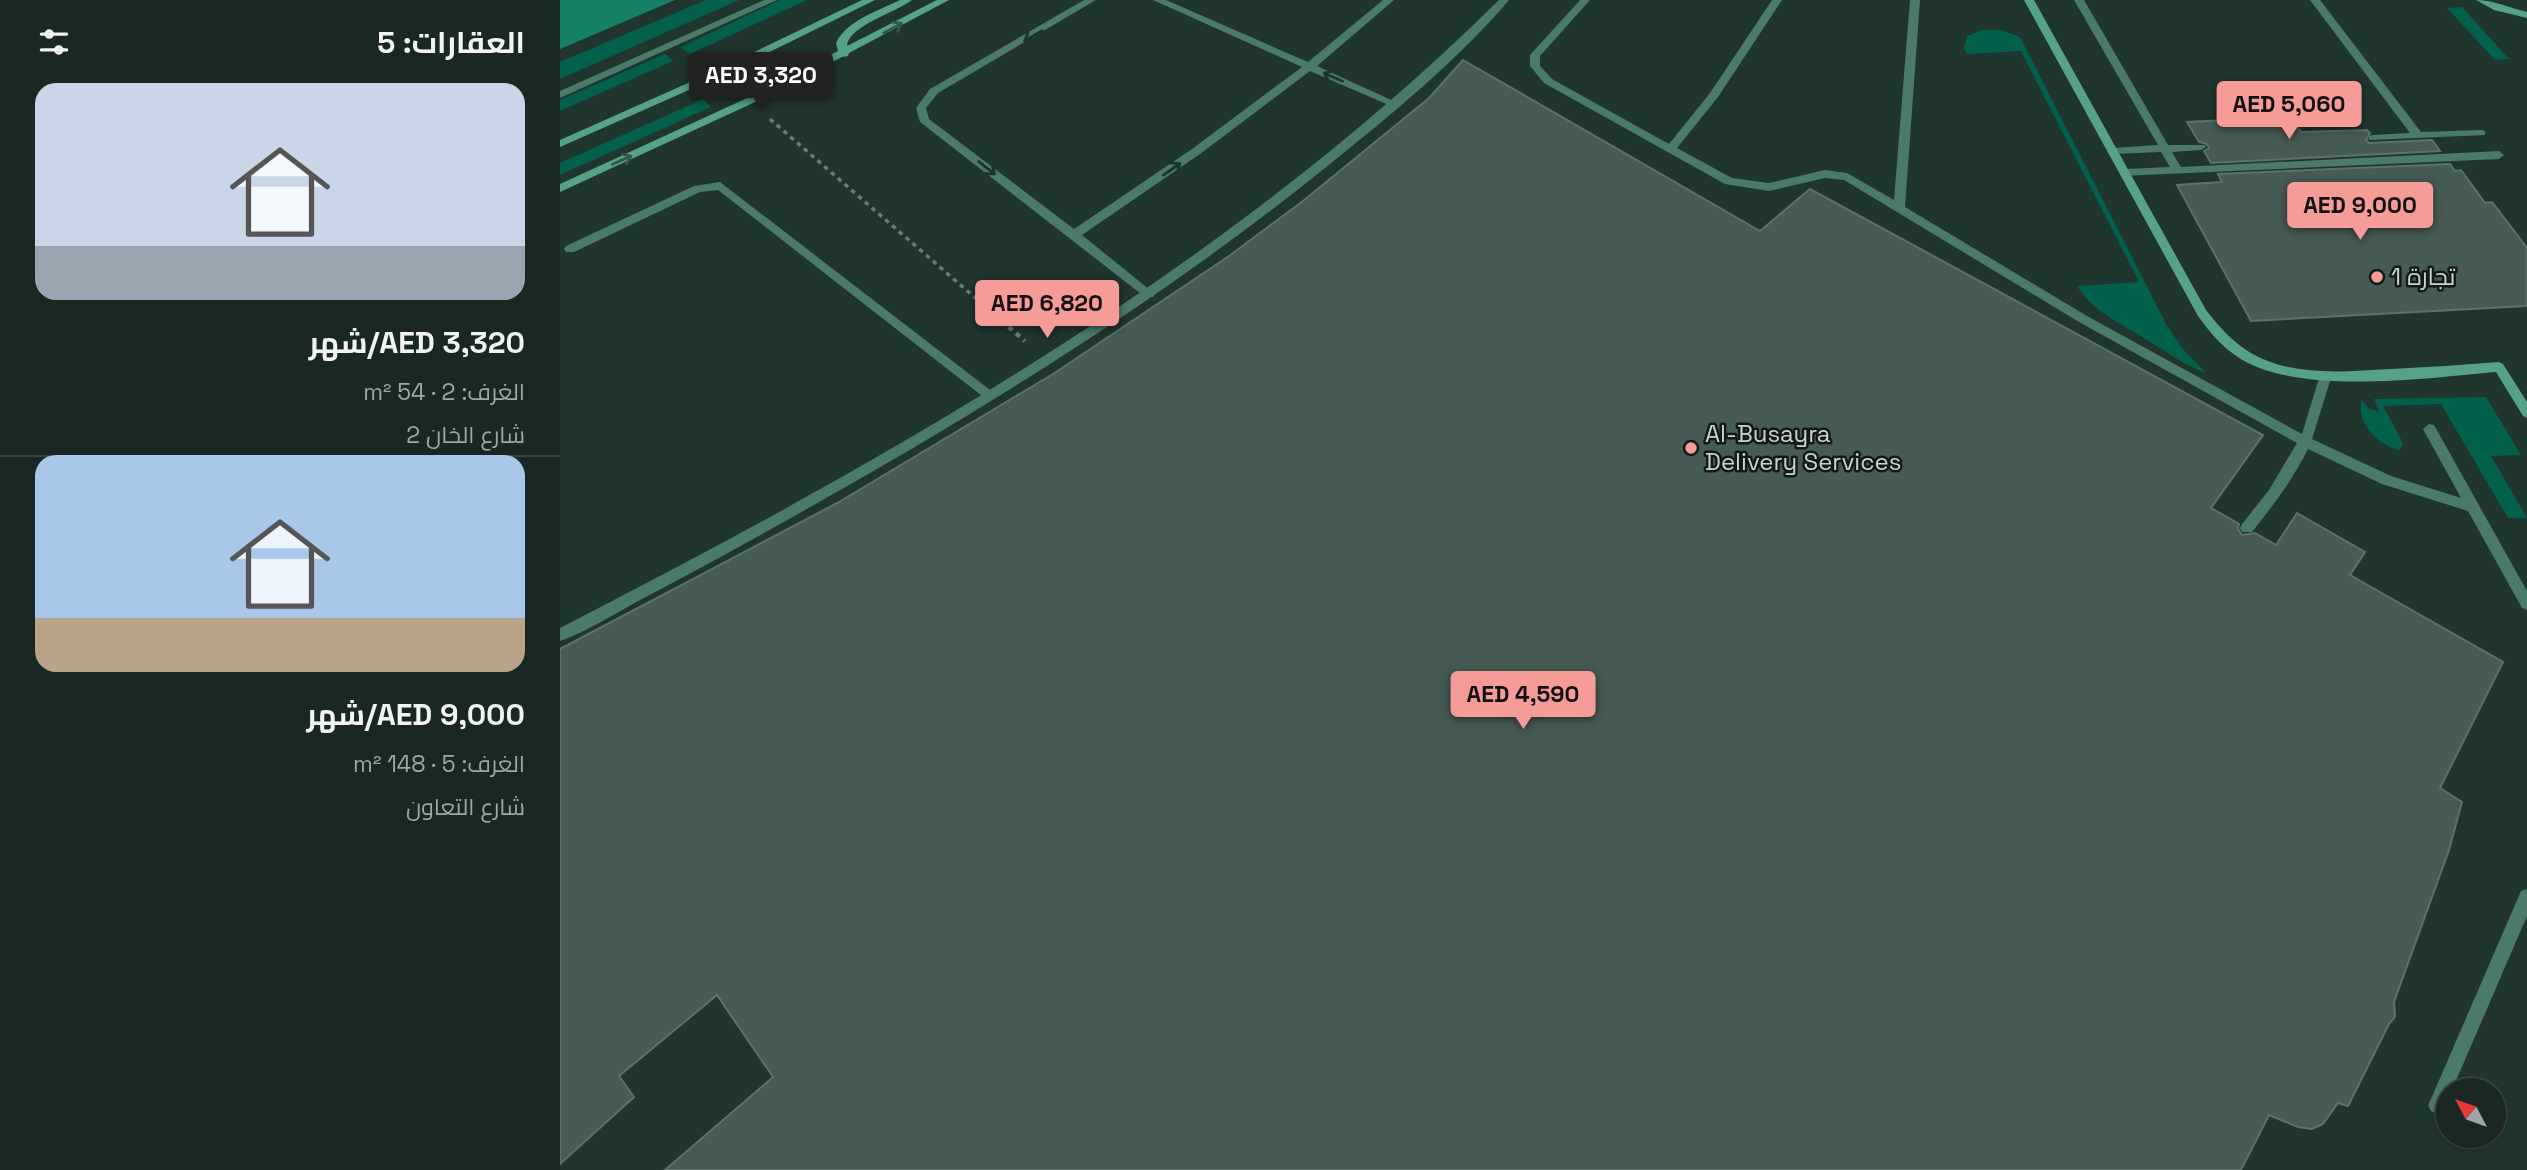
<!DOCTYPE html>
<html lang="ar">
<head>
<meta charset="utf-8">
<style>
	:root { --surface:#192823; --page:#263430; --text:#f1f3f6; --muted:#9fa6a6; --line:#374441; --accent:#f59b98 }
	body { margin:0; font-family:"Space Grotesk",Cairo,sans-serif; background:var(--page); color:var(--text); direction:rtl; height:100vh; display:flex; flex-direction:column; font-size:26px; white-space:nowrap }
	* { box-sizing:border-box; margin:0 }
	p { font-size:23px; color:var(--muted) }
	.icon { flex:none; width:38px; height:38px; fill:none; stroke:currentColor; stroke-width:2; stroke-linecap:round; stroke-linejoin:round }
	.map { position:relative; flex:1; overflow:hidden; direction:ltr }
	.sheet { display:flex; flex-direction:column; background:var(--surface); width:560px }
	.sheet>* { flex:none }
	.needle { width:46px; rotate:311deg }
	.buttons { position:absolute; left:1876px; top:1078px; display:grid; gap:14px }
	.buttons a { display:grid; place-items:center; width:70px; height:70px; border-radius:50%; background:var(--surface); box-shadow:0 2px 5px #0004,0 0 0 2px var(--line); font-size:35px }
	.price { position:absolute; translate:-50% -60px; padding:0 16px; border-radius:7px; background:var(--accent); color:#111; font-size:23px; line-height:46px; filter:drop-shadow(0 2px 4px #0008) }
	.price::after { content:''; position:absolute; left:50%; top:42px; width:21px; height:16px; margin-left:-10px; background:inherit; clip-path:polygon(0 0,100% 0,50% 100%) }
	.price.on { background:#222; color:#fff }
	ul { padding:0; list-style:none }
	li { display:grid; align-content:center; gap:14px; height:371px; padding:0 35px }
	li+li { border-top:2px solid var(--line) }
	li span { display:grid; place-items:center; height:217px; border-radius:21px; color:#555 }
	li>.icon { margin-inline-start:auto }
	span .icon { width:126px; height:126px; fill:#fffc; stroke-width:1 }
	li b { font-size:30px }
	h2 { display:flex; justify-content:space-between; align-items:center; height:84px; padding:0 35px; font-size:30px }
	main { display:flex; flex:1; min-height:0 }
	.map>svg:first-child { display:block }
	.green { fill:#02614c }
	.water { fill:#168067 }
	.building { fill:#465b53; stroke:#5b7169; stroke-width:2 }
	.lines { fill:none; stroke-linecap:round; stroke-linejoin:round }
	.path-far1 { stroke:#6a7a75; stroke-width:3.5; stroke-dasharray:4.5 4.5; stroke-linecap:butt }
	.path { stroke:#6a7a75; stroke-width:4.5; stroke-dasharray:5 5; stroke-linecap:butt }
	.lane { fill:#4b796a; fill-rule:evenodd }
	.street { fill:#4b796a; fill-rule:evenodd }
	.secondary { fill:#56a18a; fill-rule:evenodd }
	.oneway { stroke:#31574b }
	.oneway2 { stroke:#20322c }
	.poi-dot { fill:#f59b98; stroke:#121a17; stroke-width:2.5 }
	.labels { text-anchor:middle; stroke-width:5; stroke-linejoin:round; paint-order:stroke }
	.poi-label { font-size:24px; fill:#c9d4d0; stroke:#121a17; text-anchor:start }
</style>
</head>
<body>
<main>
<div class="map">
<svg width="1967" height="1170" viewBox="0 0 1967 1170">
	<rect width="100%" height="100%" fill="#21352f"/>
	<path class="green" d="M146,0H179L0,79V62Z
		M220,0H247L130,54L121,47Z
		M1902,7L1949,59L1935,60L1887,8Z
		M1422,30H1441L1460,37L1606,324L1623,349L1646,373C1624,365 1607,352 1587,340C1561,323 1535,314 1517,286L1579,282L1461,51L1407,54L1404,48L1407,36Z
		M105,54L113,61L0,111V100Z
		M143,99L151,107L0,175V163Z
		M1926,397L1961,455L1931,456L1967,518H1948L1881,404L1823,406L1843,443L1840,450C1819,447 1795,422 1802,400L1808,408L1819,412L1814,399Z"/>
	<path class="water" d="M0,0H115L0,49Z"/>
	<path class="building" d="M903,60L1200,231L1250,189L1703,435L1651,508L1679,524L1678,529L1682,535L1695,533L1716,545L1737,513L1805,552L1790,575L1943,662L1880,788L1902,802L1889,850L1834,1002L1835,1017L1829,1024L1788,1106L1778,1103L1763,1124L1752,1129L1738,1127L1709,1115L1681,1170H105L213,1077L157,995L59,1076L74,1097L0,1164V649L279,502L493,374L669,256L743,201L869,98Z
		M1731,117L1741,132L1807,130L1810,133L1806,140L1809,143L1872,140L1880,151L1651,163L1644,151L1649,148L1647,144L1639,142L1627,122Z
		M1890,164L1895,171L1901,170L1925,203L1932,202L1967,248V306L1691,321L1617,185L1662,182L1658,174Z"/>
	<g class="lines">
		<path class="path-far1" d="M210,119L428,309"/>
		<path class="path" d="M426,307L465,341"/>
		<path class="lane" d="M524,0H536L378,93L366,108L369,119L514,229L632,149L742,67L593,0H606L748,62L823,0H834L757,66L840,104L835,107L831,106L750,71L640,154L522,235L595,294L593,297H585L360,122L356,108L370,89Z
			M1020,0H1030L980,56V66L992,79L1109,144L1150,93L1212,0H1222L1158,97L1117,148L1172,178L1209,183L1265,170L1287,173L1334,200L1350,0H1360L1345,207L1527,316L1742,434L1759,378L1765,373L1769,375L1771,378L1752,439L1831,476L1901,498L1863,429L1869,424L1874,425L1967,591V610L1962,608L1908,511L1822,484L1748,449C1733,479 1713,506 1692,532H1682L1680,528L1682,524L1709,490L1737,443L1519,322L1284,180L1265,178L1209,191L1165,184L984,83L970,66V55Z
			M1514,0H1524L1608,145H1645L1646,147L1641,150L1612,152L1621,167L1939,151L1944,155L1939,159L1561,176V170L1565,169L1610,167L1601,152L1553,154L1548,151L1553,148L1598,145Z
			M1750,0H1760L1861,132L1921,130L1925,131V135L1809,140V136L1813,135L1850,133Z
			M160,182L434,393L436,396L434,399H426L158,190L140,192L14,252H6L4,249L6,246L134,186Z
			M1967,889V916L1892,1090H1888V1100L1883,1111L1877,1114L1871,1111L1868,1105L1871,1099L1961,891Z"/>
		<path class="street" d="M204,0H217L0,98V91Z
			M939,0H949C898,60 831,115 770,164C602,300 417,414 229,519C181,546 132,573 82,599C56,613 28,631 0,641V628C335,456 669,267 939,0Z"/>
		<path class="secondary" d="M302,0H315L163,75L0,147V140L155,71Z
			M340,0H352C337,12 288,26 287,46L377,0H389L289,53L288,56L282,57L193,103L0,192V184L185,99L278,51L276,43C287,20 318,11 340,0Z
			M1464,0H1474L1646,310C1663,332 1681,351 1708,361C1746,376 1791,371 1831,369C1867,367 1903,365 1939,362L1943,364L1967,402V418L1963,416L1936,372C1866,378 1732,397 1675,355C1660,345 1649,331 1638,316Z
			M1916,0C1933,0 1950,8 1967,12V18L1934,10Z"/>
	</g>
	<defs><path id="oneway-shaft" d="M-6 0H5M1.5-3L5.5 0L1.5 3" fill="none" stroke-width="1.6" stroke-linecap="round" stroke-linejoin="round" transform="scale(1.75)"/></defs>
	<g class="oneway">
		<use href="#oneway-shaft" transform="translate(333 28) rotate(-28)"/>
		<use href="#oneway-shaft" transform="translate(62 160) rotate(-24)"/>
	</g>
	<g class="oneway2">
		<use href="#oneway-shaft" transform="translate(473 36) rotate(150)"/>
		<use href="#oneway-shaft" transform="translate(773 77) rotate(-156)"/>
		<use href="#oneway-shaft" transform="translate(427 168) rotate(37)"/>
		<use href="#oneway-shaft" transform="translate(612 169) rotate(-35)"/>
	</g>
	<g class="poi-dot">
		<circle cx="1817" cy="277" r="7"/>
		<circle cx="1131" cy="448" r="7"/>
	</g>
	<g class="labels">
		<g class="poi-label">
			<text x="1831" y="285">تجارة 1</text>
			<text x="1145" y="442">Al-Busayra<tspan x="1145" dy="28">Delivery Services</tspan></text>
		</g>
	</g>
</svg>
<div class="buttons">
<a><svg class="needle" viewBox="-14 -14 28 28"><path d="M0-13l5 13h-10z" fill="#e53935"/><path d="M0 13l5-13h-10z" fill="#9fa6a6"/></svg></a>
</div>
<b class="price on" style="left:201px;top:112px">AED 3,320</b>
<b class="price" style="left:1729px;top:141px">AED 5,060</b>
<b class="price" style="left:1800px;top:242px">AED 9,000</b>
<b class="price" style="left:487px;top:340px">AED 6,820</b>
<b class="price" style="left:963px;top:731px">AED 4,590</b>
</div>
<section class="sheet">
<h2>العقارات: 5<svg class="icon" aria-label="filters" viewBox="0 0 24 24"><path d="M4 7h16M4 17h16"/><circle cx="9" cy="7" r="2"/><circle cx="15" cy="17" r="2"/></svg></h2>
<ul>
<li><span style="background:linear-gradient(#c9d6e8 75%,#9aa5b1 0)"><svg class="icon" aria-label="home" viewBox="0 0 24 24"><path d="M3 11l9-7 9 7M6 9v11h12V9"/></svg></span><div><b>AED 3,320/شهر</b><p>الغرف: 2 · 54 m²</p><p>شارع الخان 2</p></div></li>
<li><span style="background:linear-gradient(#a9c7e8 75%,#b9a48a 0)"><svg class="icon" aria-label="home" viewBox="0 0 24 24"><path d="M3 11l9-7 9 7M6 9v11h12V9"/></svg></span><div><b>AED 9,000/شهر</b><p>الغرف: 5 · 148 m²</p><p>شارع التعاون</p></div></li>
</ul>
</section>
</main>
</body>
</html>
